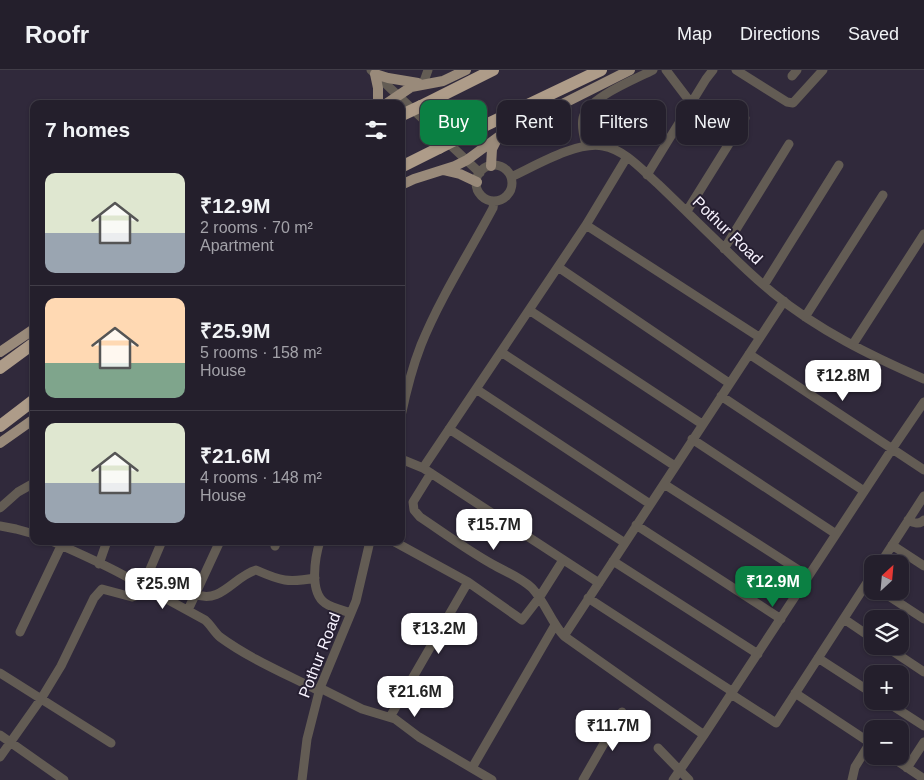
<!DOCTYPE html>
<html lang="en">
<head>
<meta charset="utf-8">
<style>
	:root { --surface:#241f2c; --page:#2c2734; --text:#f1f3f6; --muted:#a3a2a9; --line:#413d48; --accent:#0b8043 }
	body { margin:0; font-family:Arial,sans-serif; background:var(--page); color:var(--text); height:100vh; display:flex; flex-direction:column; font-size:19px; white-space:nowrap }
	* { box-sizing:border-box; margin:0 }
	p { font-size:16px; color:var(--muted) }
	.icon { flex:none; width:28px; height:28px; fill:none; stroke:currentColor; stroke-width:2; stroke-linecap:round; stroke-linejoin:round }
	.map { position:relative; flex:1; overflow:hidden }
	.sheet { position:absolute; left:30px; top:30px; width:375px; height:445px; display:flex; flex-direction:column; background:var(--surface); border-radius:10px; box-shadow:0 1px 4px #0004,0 0 0 1px var(--line) }
	.sheet>* { flex:none }
	.guide { position:absolute; left:420px; top:30px; width:429px; height:45px; display:flex; gap:10px }
	.needle { width:32px; rotate:26deg }
	.buttons { position:absolute; left:864px; top:485px; display:grid; gap:10px }
	.buttons a { display:grid; place-items:center; width:45px; height:45px; border-radius:10px; background:var(--surface); box-shadow:0 1px 4px #0004,0 0 0 1px var(--line); font-size:25px }
	.price { position:absolute; translate:-50% -42px; padding:0 11px; border-radius:10px; background:#fff; color:#222; font-size:16px; line-height:32px; filter:drop-shadow(0 1px 2px #0008) }
	.price::after { content:''; position:absolute; left:50%; top:30px; width:15px; height:11px; margin-left:-8px; background:inherit; clip-path:polygon(0 0,100% 0,50% 100%) }
	.price.current { background:var(--accent); color:#fff }
	ul { padding:0; list-style:none }
	li { display:flex; align-items:center; gap:15px; height:125px; padding:0 15px }
	li+li { border-top:1px solid var(--line) }
	li span { display:grid; place-items:center; flex:none; width:140px; height:100px; border-radius:10px; color:#555 }
	li>.icon { margin-inline-start:auto }
	span .icon { width:60px; height:60px; fill:#fffc; stroke-width:1 }
	li b { font-size:21px }
	h2 { display:flex; justify-content:space-between; align-items:center; height:60px; padding:0 15px; font-size:21px }
	.chip { padding:0 18px; border-radius:10px; background:var(--surface); box-shadow:0 1px 4px #0004,0 0 0 1px var(--line); font-size:18px; line-height:45px }
	.chip.current { background:var(--accent); color:#fff }
	header { display:flex; align-items:center; gap:30px; box-sizing:border-box; height:70px; padding:0 25px; background:var(--surface); border-bottom:1px solid var(--line) }
	header strong { font-size:24px }
	nav { display:flex; gap:28px; margin-inline-start:auto; font-size:18px }
	.map>svg:first-child { display:block }
	.lines { fill:none; stroke-linecap:round; stroke-linejoin:round }
	.minor { stroke:#635c54; stroke-width:9 }
	.major { stroke:#998a7a; stroke-width:10 }
	.highway { stroke:#ae9c89; stroke-width:12 }
	.highway-bridge { stroke:#ae9c89; stroke-width:12 }
	.labels { text-anchor:middle; stroke-width:4; stroke-linejoin:round; paint-order:stroke }
	.street-label { font-size:16px; fill:#f7f2fe; stroke:#261f31 }
</style>
</head>
<body>
<header>
<strong>Roofr</strong>
<nav><a>Map</a><a>Directions</a><a>Saved</a></nav>
</header>
<div class="map">
<svg width="924" height="710" viewBox="0 0 924 710">
	<rect width="100%" height="100%" fill="#30293b"/>
	<g class="lines">
		<path class="minor" d="M371,0L480,103
			M666,0L691,33
			M736,0L787,32L793,33L823,0
			M792,6L797,0
			M423,14L428,0
			M586,75C584,67 581,57 583,48C587,28 636,9 653,0
			M476 113a18 18 0 1 1 36 0a18 18 0 1 1-36 0Z
			M647,105L706,9L713,0
			M511,107C535,96 576,71 603,76C625,80 641,99 658,114C680,135 701,156 723,177C739,193 756,209 773,223C818,260 871,286 924,309
			M687,141L745,48
			M586,155L759,267
			M724,179L789,74
			M558,197L729,313
			M764,215L839,95
			M529,240L702,354
			M805,247L883,125
			M853,274L924,164
			M501,282L675,396
			M749,284L924,400
			M476,319L650,434
			M721,326L864,421
			M401,346C406,322 412,298 421,275C440,228 469,183 493,138L494,131
			M449,359L625,473
			M692,369L836,464
			M401,389L423,398L599,513
			M423,398L586,155L627,87
			M431,403L413,432L414,440L420,447C444,463 467,480 492,494C506,502 520,507 532,518C545,532 551,552 564,566L704,665
			M664,414L808,506
			M0,438L18,422L34,413
			M908,450C914,453 919,455 924,450
			M636,455L781,549
			M0,456L16,459L34,464
			M52,471C68,479 141,509 146,522
			M320,471C315,487 309,522 325,533C332,538 342,540 351,543
			M393,471L468,512L522,550L539,528L563,490
			M892,475L924,496
			M275,476L277,471
			M613,491L758,584
			M99,494L107,471
			M880,494L924,426
			M143,516L162,471
			M881,521L924,549
			M195,524C221,535 234,506 256,500C281,511 288,513 315,508
			M588,528L733,622
			M188,540L220,471
			M844,549L872,568
			M20,562L61,476
			M564,566L784,231
			M885,576L924,602
			M818,588L872,623
			M0,603L111,673
			M320,618L362,639L395,649L419,667L492,710
			M795,623L872,674
			M731,624L776,653L872,505
			M885,631L924,656
			M390,647L468,512
			M0,665L64,710
			M658,678L689,710
			M890,686L924,709
			M0,687L41,629L61,596L94,528L102,519L132,527L146,522H151L163,527L205,550C211,555 214,562 220,567C250,589 286,604 319,621
			M472,698L555,555
			M907,698L924,672
			M302,710L307,669L320,618L356,531L370,471
			M583,710L622,642
			M673,710L704,665L892,379L924,332
			M852,710L855,697L870,673"/>
		<path class="major" d="M375,4L388,8L418,13
			M375,4L378,18V34
			M386,34L411,17L443,11L466,0
			M491,96L492,79L497,69
			M443,100L460,104L477,112
			M401,115L414,109L455,96L467,90L501,65L630,0
			M0,282L34,259
			M0,373L34,349"/>
		<path class="highway" d="M421,36L493,0
			M465,65L601,0
			M401,97L439,78
			M0,298L34,273
			M0,356L34,330"/>
		<path class="highway-bridge" d="M402,45L421,36
			M439,78L465,65"/>
	</g>
	<g class="labels">
		<g class="street-label">
			<text transform="translate(728 160) rotate(44)" y="6">Pothur Road</text>
			<text transform="translate(319 585) rotate(-69)" y="6">Pothur Road</text>
		</g>
	</g>
</svg>
<div class="buttons">
<a><svg class="needle" viewBox="-14 -14 28 28"><path d="M0-13l5 13h-10z" fill="#e53935"/><path d="M0 13l5-13h-10z" fill="#a3a2a9"/></svg></a>
<a><svg class="icon" aria-label="layers" viewBox="0 0 24 24"><path d="M12 4l9 5-9 5-9-5zM3 14l9 5 9-5"/></svg></a>
<a>+</a>
<a>−</a>
</div>
<b class="price" style="left:843px;top:332px">₹12.8M</b>
<b class="price" style="left:494px;top:481px">₹15.7M</b>
<b class="price current" style="left:773px;top:538px">₹12.9M</b>
<b class="price" style="left:163px;top:540px">₹25.9M</b>
<b class="price" style="left:439px;top:585px">₹13.2M</b>
<b class="price" style="left:415px;top:648px">₹21.6M</b>
<b class="price" style="left:613px;top:682px">₹11.7M</b>
<div class="guide">
<a class="chip current">Buy</a>
<a class="chip">Rent</a>
<a class="chip">Filters</a>
<a class="chip">New</a>
</div>
<section class="sheet">
<h2>7 homes<svg class="icon" aria-label="filters" viewBox="0 0 24 24"><path d="M4 7h16M4 17h16"/><circle cx="9" cy="7" r="2"/><circle cx="15" cy="17" r="2"/></svg></h2>
<ul>
<li><span style="background:linear-gradient(#dfe7d0 60%,#9aa5b1 0)"><svg class="icon" aria-label="home" viewBox="0 0 24 24"><path d="M3 11l9-7 9 7M6 9v11h12V9"/></svg></span><div><b>₹12.9M</b><p>2 rooms · 70 m²</p><p>Apartment</p></div></li>
<li><span style="background:linear-gradient(#ffd9b3 65%,#7fa58c 0)"><svg class="icon" aria-label="home" viewBox="0 0 24 24"><path d="M3 11l9-7 9 7M6 9v11h12V9"/></svg></span><div><b>₹25.9M</b><p>5 rooms · 158 m²</p><p>House</p></div></li>
<li><span style="background:linear-gradient(#dfe7d0 60%,#9aa5b1 0)"><svg class="icon" aria-label="home" viewBox="0 0 24 24"><path d="M3 11l9-7 9 7M6 9v11h12V9"/></svg></span><div><b>₹21.6M</b><p>4 rooms · 148 m²</p><p>House</p></div></li>
</ul>
</section>
</div>
</body>
</html>
